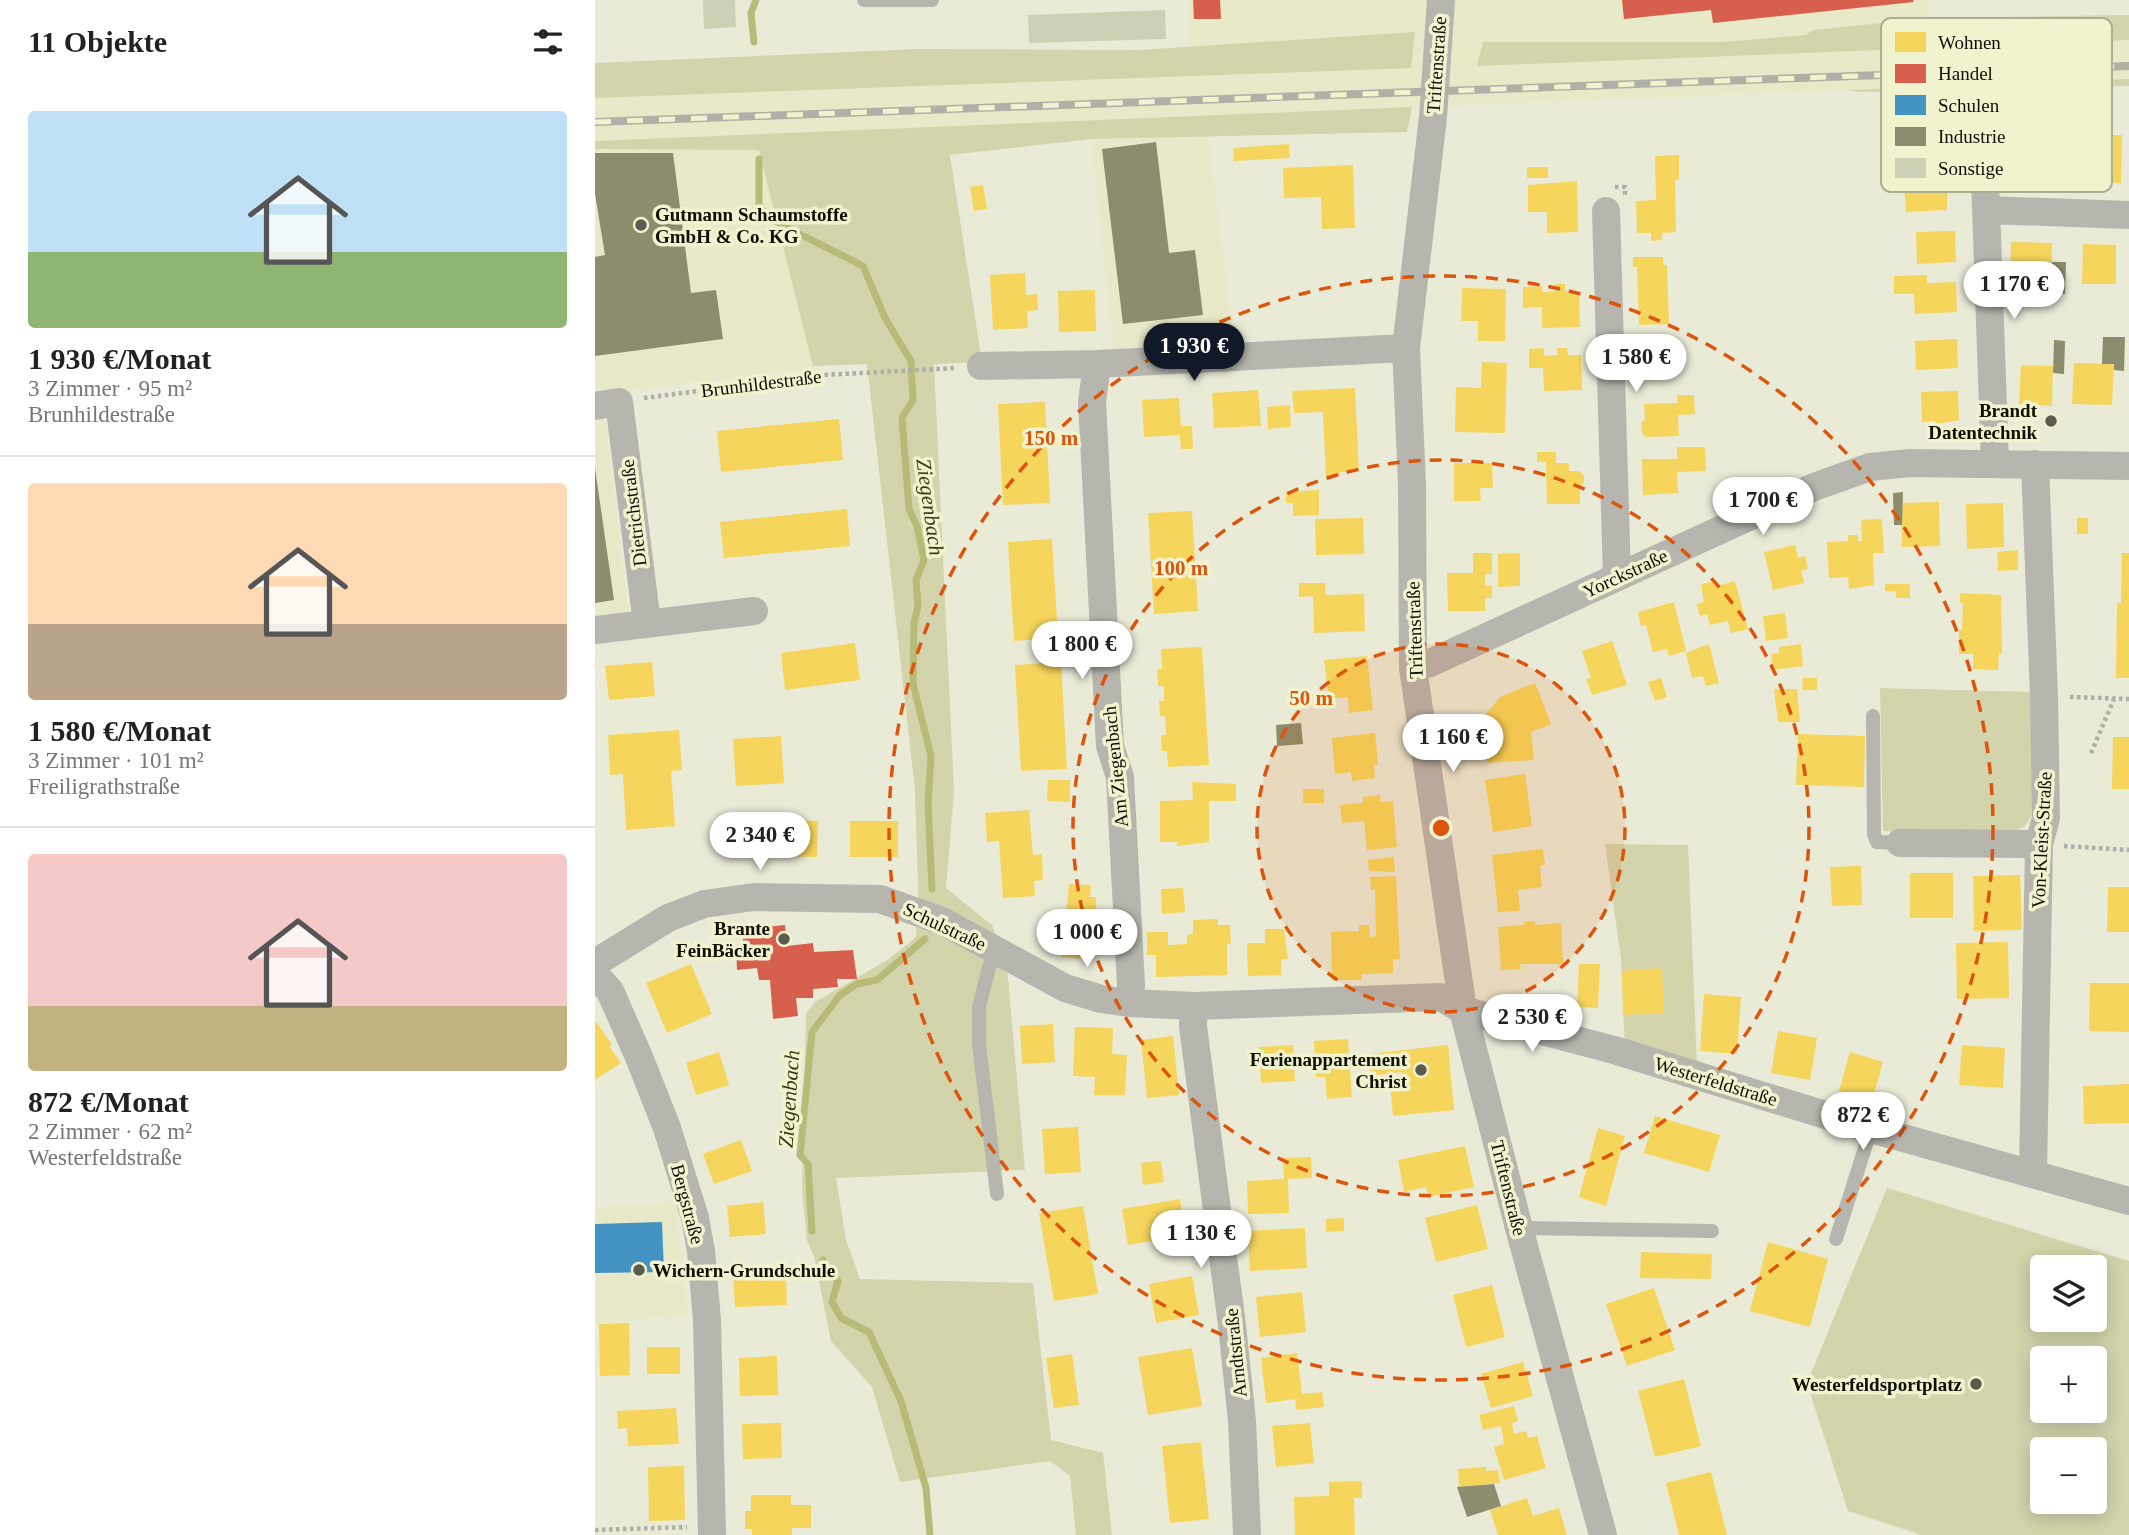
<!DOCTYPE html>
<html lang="de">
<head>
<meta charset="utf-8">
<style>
	:root { --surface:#fff; --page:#f2f2f2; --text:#222; --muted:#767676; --line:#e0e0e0; --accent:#111827 }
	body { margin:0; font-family:"Times New Roman",serif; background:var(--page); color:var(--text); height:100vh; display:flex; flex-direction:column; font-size:26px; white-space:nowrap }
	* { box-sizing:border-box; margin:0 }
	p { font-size:23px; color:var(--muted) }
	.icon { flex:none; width:38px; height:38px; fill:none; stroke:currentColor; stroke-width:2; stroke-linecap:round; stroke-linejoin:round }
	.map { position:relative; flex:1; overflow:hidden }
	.details { display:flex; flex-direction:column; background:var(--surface); width:595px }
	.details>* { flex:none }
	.tools { position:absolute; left:1435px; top:1255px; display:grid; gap:14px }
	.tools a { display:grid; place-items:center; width:77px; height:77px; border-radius:7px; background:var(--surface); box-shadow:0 4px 18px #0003; font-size:35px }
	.price { position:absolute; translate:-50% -60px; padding:0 16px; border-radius:24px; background:#fff; color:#222; font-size:23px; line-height:46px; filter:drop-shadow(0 2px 4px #0008) }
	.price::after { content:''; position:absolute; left:50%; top:42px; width:21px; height:16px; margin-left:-10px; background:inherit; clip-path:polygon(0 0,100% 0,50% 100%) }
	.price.active { background:var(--accent); color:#fff }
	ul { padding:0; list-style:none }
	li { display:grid; align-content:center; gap:14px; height:371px; padding:0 28px }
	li+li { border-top:2px solid var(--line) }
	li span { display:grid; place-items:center; height:217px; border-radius:7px; color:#555 }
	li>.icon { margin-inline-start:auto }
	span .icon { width:126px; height:126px; fill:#fffc; stroke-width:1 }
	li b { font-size:30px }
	h2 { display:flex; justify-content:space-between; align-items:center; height:84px; padding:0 28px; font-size:30px }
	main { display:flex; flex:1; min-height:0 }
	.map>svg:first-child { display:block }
	.built { fill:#e7e9c9 }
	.green { fill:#d3d4ac; fill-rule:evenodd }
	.homes { fill:#f6d55c }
	.shops { fill:#d6604d }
	.schools { fill:#4393c3 }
	.industry { fill:#8c8c6e }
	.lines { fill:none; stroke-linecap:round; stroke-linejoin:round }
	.stream { stroke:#b8ba78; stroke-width:7 }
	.building { fill:#ced0b6 }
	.path { stroke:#aeafa6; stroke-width:4.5; stroke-dasharray:3.5 3.5; stroke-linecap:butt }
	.service { stroke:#b6b6af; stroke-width:14 }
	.minor { stroke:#b6b6af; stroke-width:28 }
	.rail-casing { stroke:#b0b0a6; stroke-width:8 }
	.rail { stroke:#f1f3cf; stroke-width:5; stroke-dasharray:16; stroke-linecap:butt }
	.ring { fill:none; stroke:#dd550c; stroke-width:3.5; stroke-dasharray:12 9 }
	.poi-dot { fill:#5c5c4e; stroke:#f1f3cf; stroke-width:2.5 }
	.labels { text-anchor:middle; stroke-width:7; stroke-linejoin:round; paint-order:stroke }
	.street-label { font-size:19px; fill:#0f0f04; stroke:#f1f3cf }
	.poi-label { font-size:19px; font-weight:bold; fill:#0f0f04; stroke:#f1f3cf; text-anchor:end }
	.water-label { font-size:21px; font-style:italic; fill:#373812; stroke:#f1f3cf }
	.key { fill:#f1f3cf; stroke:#adaf92; stroke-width:2 }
	.key-label { font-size:19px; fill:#0f0f04 }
	.centre { fill:#dd550c; stroke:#f1f3cf; stroke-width:3.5 }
	.ring-label { font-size:21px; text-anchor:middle; font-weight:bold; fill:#dd550c; stroke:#f1f3cf; stroke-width:7; stroke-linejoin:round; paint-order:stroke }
</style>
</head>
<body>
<main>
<section class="details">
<h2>11 Objekte<svg class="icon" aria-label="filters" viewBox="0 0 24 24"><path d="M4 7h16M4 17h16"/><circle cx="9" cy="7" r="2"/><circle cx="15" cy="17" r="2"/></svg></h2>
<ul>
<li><span style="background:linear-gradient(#bfe0f5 65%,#8fb573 0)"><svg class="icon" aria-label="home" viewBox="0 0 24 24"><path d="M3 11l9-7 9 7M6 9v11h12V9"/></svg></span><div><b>1 930 €/Monat</b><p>3 Zimmer · 95 m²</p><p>Brunhildestraße</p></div></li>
<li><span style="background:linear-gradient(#ffd9b3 65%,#b9a48a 0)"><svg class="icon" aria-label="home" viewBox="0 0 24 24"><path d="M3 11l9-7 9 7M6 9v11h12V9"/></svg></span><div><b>1 580 €/Monat</b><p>3 Zimmer · 101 m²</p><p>Freiligrathstraße</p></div></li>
<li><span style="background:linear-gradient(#f6c9c9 70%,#c2b280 0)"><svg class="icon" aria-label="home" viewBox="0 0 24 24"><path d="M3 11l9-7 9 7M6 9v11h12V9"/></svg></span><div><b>872 €/Monat</b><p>2 Zimmer · 62 m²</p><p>Westerfeldstraße</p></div></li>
</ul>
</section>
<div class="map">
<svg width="1534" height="1535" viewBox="0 0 1534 1535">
	<rect width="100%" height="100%" fill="#eaebd7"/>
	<path class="built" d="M593,0H1333L1335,18L1218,30L1211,35L1127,42H889L882,65L1534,40V79L0,141V98L816,67L820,32L595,47Z
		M613,135L639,341L519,348L496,140Z
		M0,149L165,150L218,366L8,396L33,613L0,617Z
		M80,1201L93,1317L0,1323V1207Z"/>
	<path class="green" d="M1534,15V40L882,66L888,42H1127L1211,35L1218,30L1335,18Z
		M820,32L816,68L0,98V63L322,49L545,50Z
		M1534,79V86L1262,92L1254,90Z
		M817,107L812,132L496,139L355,155L387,362L339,364L359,792L351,888L397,925L412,967L430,1170L241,1178L251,1240L265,1279L438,1283L456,1440L508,1453L517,1535H481L475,1476L455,1461L305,1482L277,1387L236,1341L219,1256L212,1241L207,1189L211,1013L220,1002L294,959L321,937L323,887L320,790L272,364L218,366L164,150L0,149V141Z
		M1285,688L1436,692L1438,814L1430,826L1413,835L1288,831Z
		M1010,844L1093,845L1102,1065L1030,1050L1026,959Z
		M1292,1188L1534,1261V1535H1327L1253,1511L1212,1383ZM1447,1267H1500V1320H1447ZM1447,1358H1500V1410H1447ZM1447,1449H1500V1502H1447Z"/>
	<path class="homes" d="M1496,135H1527L1526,183L1494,182Z
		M694,144L695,158L639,161L638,148Z
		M1084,155V180H1080L1081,232L1067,233V240L1056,241V233H1042L1041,201L1061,200L1060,156Z
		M758,165L760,228L727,229L726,197L689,198L688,168Z
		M932,167H953V178H932Z
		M1357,167V179H1352V210L1311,212L1310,195L1307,192L1306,186L1309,181L1332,180L1331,168Z
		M982,181L983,232L952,233V212H933V185Z
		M388,185L392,209L379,211L375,187Z
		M1360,231L1361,262L1322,264L1321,232Z
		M1416,242L1457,243L1456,289L1415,287Z
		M1488,244L1521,245V284H1487Z
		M1038,257H1068V265H1072L1074,324L1044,325L1042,267H1038Z
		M430,273L431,295L442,294L443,310L432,311L433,328L398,330L395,275Z
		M1332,275V283L1361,282L1362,312L1320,314L1319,294H1299V276Z
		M960,284H970V291H984L985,327L947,328V307L928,308V287L947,286V292H960Z
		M867,288L911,289L910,341H883V321H866Z
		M500,290L501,331L464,332L463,291Z
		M1362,339L1363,368L1321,370L1320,341Z
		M949,348V356L962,355V348H972L973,355H986L987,390L949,391L948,368H934V349Z
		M887,362L912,363L910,433L860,432L861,387L886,388Z
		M1479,363L1519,364L1517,405L1477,404Z
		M1426,365L1458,366L1457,406L1424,404Z
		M760,388L764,472H745V476L731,477L728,412L699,413L697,391Z
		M663,390L666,426L619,428L617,393Z
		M1363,391L1364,420L1342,424L1339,421L1327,422L1326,392Z
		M1082,395H1099L1100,414L1083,415L1084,436L1050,437L1047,432L1046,423L1050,419L1049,404L1082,403Z
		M584,398L586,426H597L598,449H586L585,435L549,437L547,400Z
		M450,402L455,503L408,505L403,404Z
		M695,405L696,427L673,429L672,407Z
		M244,419L248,460L126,472L122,431Z
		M1082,447H1110L1111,471L1082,472L1083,493L1048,495L1047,459H1082Z
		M942,452H961V463H974V471H984L989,476V483L985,486V504H952L951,462H942Z
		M859,463H897L898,488H885L886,501H859Z
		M724,490V515L698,516V503H691V492Z
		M1344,502L1345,546L1307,547L1306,503Z
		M1408,503L1409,547L1372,549L1371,504Z
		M252,509L255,546L129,558L125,522Z
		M597,511L603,611L559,614L553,513Z
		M768,518L769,554L721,555L720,519Z
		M1482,518H1493V534H1482Z
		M1287,519L1289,553H1278L1279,585L1254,589L1253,577L1234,578L1232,542L1253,541V535H1263V541H1267L1266,520Z
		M457,539L463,638L419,641L413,542Z
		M1200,545L1203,558L1210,556L1213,569L1206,571L1209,583L1178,590L1169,552Z
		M1423,550V570L1403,571L1402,552Z
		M878,553H897V574H890V586H897V598H890V611H853L852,573H878Z
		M925,553V586L903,587V554Z
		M1527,553H1534V678H1521L1522,603H1526Z
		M1121,581L1122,586L1140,581L1153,629L1136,633L1133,621L1115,625L1112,614L1105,616L1102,604L1109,602L1106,584Z
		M704,583H730L731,595L769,594L770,631L719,633L718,596L704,597Z
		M1290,584H1315V598H1301V591H1290Z
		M1365,593L1406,595L1407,654L1404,653L1403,670L1378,669V654H1364V630H1367L1368,603H1365Z
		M1079,602L1091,651L1074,656L1072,649L1058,652L1051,625L1046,626L1043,612Z
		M1190,613L1193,638L1171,641L1168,616Z
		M1017,641L1032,685L997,695L991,679L996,678L987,651Z
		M260,643L265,680L190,690L186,653Z
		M1114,644L1124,683L1111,686L1108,676L1097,678L1091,653Z
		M1206,644L1208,666L1178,670L1176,654L1184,653V647Z
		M607,647L614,765L573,767L572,751H567L566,735H571L570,716H565L564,701H569V686H563L562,669H567L566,649Z
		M772,656L778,710L754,713L753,697L734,699L729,660Z
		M57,662L60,696L14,700L10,666Z
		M466,662L472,769L426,771L420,665Z
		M1066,678L1072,697L1060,701L1053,682Z
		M1208,678H1222V690H1207Z
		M940,683L956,724L936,732L939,760L892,763L888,718L905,697Z
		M1179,689H1202L1205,722H1183Z
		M84,730L87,770L76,771L80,826L31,830L28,774L15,775L13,735Z
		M780,733L783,765H779L780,778L757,781L756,772L740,774L737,738Z
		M1203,734L1270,736L1269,787L1201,785Z
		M186,736L189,783L141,786L138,739Z
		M1518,737H1534V789H1517Z
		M930,774L937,826L898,832L890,780Z
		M453,780H475V802L452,801Z
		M597,782L641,784V801H614V842L582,846V842H565V801L598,800Z
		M708,789H729V803H708Z
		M785,795L786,802L798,801L802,847L772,850L769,821L747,823L745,805L768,803V797Z
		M434,810L438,855L447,854L448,880L439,881L440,896L408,898L404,841L392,842L390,813Z
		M176,819L223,821L222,857L174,856Z
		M255,821H303V857H255Z
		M948,849L950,865L945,866L947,887L923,890L925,911L903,912L897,855Z
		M799,857L800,872L774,871L773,860Z
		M1266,866L1267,905L1237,906L1235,867Z
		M1315,873H1358V918H1315Z
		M1425,875L1427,930L1379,931L1378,876Z
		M801,876L805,959H798V973L766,974L767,980H737L736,932L764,931V925H774L775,937L781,936L780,890H776L775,877Z
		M474,884L496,885L495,897H501V935L510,936L509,947L500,946L499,960L467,957Z
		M1513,887H1534V932H1512Z
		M588,888L590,912L567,914L566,889Z
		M623,919V925H635L636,944H632V975L561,977V955H552V932H573V945L592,944V935L598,934V920Z
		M940,921V925L966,923L968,964H925L926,969L906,970L903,927L929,925V922Z
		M670,929H689L693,959L686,960V975L653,976L652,943H670Z
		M1413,942L1414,998L1362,999L1361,943Z
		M96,964L117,1014L72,1033L51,983Z
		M984,964H1005L1003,1008L982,1007Z
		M1067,968L1069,1013L1028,1015L1027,971Z
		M1495,983H1534V1032L1494,1031Z
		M1109,994L1146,997L1142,1054L1105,1051Z
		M0,1020L17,1045L14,1046L26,1063L0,1080Z
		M458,1024L460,1062L427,1064L425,1026Z
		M480,1027L518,1028L517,1054L532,1055L530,1095H499L500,1077L478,1076Z
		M1183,1031L1222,1038L1215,1080L1176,1073Z
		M578,1036L584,1095L552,1098L546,1040Z
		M753,1039L757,1097L732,1099L730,1077H721L719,1041Z
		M698,1045L700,1081L666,1083L664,1047Z
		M853,1045L859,1110L798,1116L795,1084L808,1082L807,1072L775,1076L773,1054Z
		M1367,1045L1410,1048L1408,1088L1364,1085Z
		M124,1052L134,1085L101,1095L91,1063Z
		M1255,1052L1288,1062L1277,1101L1244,1091Z
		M1534,1084V1123L1489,1124L1488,1086Z
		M1060,1116L1125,1135L1114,1172L1049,1153Z
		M483,1127L486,1172L450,1174L447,1129Z
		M1003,1128L1030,1136L1011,1206L984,1197Z
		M146,1140L157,1171L119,1184L108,1154Z
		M870,1146L879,1187L833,1197L831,1187L809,1192L803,1160Z
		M716,1157L717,1178L693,1179L694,1213L653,1214L652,1181L689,1179L688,1158Z
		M566,1161L569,1182L548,1185L546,1163Z
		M585,1199L591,1235L533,1245L527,1209Z
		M168,1202L171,1234L135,1237L132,1206Z
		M882,1205L893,1249L841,1262L830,1218Z
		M488,1206L503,1294L459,1301L444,1213Z
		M749,1218V1231L731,1232V1219Z
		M710,1228L712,1268L655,1271L653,1231Z
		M1173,1242L1233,1259L1215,1327L1155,1311Z
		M1046,1252L1117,1254L1116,1279L1045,1278Z
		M191,1271L192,1305L140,1307L138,1272Z
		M597,1276L604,1315L561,1323L554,1284Z
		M897,1285L910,1337L871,1347L858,1295Z
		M1059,1288L1080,1350L1032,1366L1011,1304Z
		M707,1292L711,1332L665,1337L661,1297Z
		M34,1323L35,1375L5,1376L4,1324Z
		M52,1347H85V1374H52Z
		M597,1348L607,1406L553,1415L543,1357Z
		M702,1353L707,1394L727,1392L729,1407L701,1410L700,1399L671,1403L666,1358Z
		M477,1354L484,1405L459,1408L451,1358Z
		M182,1356L183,1395L145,1396L144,1358Z
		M928,1362L938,1396L896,1408L886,1374Z
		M1089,1379L1106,1446L1060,1457L1043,1391Z
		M919,1406L923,1421L917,1423L919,1434L931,1431L933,1438L942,1436L951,1468L909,1480L899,1447L909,1444L906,1426L888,1430L884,1415Z
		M81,1408L84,1444L33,1446L32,1428L23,1429L22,1411Z
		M186,1423L187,1458L148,1459L147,1424Z
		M715,1423L719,1463L681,1467L677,1426Z
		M606,1442L614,1519L575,1523L567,1446Z
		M89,1466L90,1520L54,1521L53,1467Z
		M891,1467V1471L903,1470L905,1483L864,1487L863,1469Z
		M1116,1472L1132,1535H1084L1071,1483Z
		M767,1481V1498H759L760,1535H700L699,1497L734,1496V1482Z
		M156,1495H196V1505H216V1528H197V1535H157V1529H150V1511H156Z
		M932,1498L938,1516L964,1508L972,1535H903L895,1510Z"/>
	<path class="shops" d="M598,0H625L626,19H599Z
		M1027,0H1318L1319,2L1118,23L1116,10L1029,19Z
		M190,925L192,946L218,943L219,952L258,950L262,979H242L243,987L218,989V998H201L203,1016L178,1019L175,980H164L162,968L142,970L141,945L148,944V929Z"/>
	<path class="schools" d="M67,1222L69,1272L0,1273V1224Z"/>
	<path class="industry" d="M561,142L574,253L600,250L608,315L528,324L507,149Z
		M0,153H78L96,293L121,290L128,339L0,356V257L10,255L0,194Z
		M1457,262H1471L1470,294L1449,293V288L1456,289Z
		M1508,337H1530L1529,371L1519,370V364H1507Z
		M1459,340L1470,341L1469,374L1458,373Z
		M0,468L19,600L0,603Z
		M1308,492L1307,525H1299L1298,493Z
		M706,723L708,744L682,746L681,725Z
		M899,1484L906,1506L872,1517L862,1487Z"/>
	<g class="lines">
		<path class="stream" d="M159,42L156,13L161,0
			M164,159V205L175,219L268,266L290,318L316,361L318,400L307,418L314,509L322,526L329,560L321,580L323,606L319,623L318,684L336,756L333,804L337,889
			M217,1231L213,1164L205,1155L217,1032L245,995L262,984L282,980L330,939
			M228,1260L233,1272L243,1281L237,1302L246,1318L274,1332L306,1401L331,1488L335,1535"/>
	</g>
	<path class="building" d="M108,0H140L141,27L109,29Z
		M570,10L571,39L434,43L433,15Z"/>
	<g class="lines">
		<path class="path" d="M1020,187H1030V196
			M49,398L228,375L361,368
			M1475,697L1534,699
			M1496,753L1519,699
			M1469,846L1534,850
			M0,1530L92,1527"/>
		<path class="service" d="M269,0H337
			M1278,716L1279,834L1282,842L1305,843
			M402,951L394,967L384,1007V1045L402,1194
			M924,1228L1117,1231
			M1241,1239L1276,1129"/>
		<path class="minor" d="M846,0L838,117L811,348L817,484L818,668L868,1010L924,1228L1008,1535
			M1390,180L1400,464
			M1391,210L1534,215
			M1011,211L1022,577
			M502,364L497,402L515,746L525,777L536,985L534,1003
			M386,366L502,364L811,348
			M0,406L24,402L52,623
			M0,630L159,611
			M818,668L835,663L1219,487L1275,467L1315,463L1534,466
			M1305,843L1444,844
			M0,963L73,918L109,904L159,897L285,899L347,921L470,988L506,999L534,1003L599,1006L845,997L868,1010L1019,1050L1276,1129L1534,1201
			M0,974L15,991L44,1057L72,1128L100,1218L106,1251L112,1320L117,1535
			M599,1006L598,1026L637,1325L647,1421L652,1535
			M1438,1174L1444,844L1451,818L1449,696L1440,464"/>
		<g class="rail-casing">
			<path id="rail" d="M0,122L1534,66"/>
		</g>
		<use href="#rail" class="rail"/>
	</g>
	<circle cx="846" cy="828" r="184" fill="#dd550c" fill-opacity=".12"/>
	<g class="ring">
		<circle cx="846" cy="828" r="184"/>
		<circle cx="846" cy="828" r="368"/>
		<circle cx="846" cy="828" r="552"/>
	</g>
	<g class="poi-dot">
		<circle cx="46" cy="225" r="7"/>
		<circle cx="1456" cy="421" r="7"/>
		<circle cx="189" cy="939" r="7"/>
		<circle cx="826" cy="1070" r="7"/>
		<circle cx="44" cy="1270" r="7"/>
		<circle cx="1381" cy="1384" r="7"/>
	</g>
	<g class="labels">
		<g class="street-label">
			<text transform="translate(841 65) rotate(-86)" y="7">Triftenstraße</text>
			<text transform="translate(166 383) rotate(-7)" y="7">Brunhildestraße</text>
			<text transform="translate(38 513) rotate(-97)" y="7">Dietrichstraße</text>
			<text transform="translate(1030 573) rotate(-25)" y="7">Yorckstraße</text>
			<text transform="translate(819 630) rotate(-92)" y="7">Triftenstraße</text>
			<text transform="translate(520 767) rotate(-96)" y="7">Am Ziegenbach</text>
			<text transform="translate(1446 840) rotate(-87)" y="7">Von-Kleist-Straße</text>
			<text transform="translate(350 926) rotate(25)" y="7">Schulstraße</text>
			<text transform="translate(1121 1081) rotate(17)" y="7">Westerfeldstraße</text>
			<text transform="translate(914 1188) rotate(76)" y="7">Triftenstraße</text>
			<text transform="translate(93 1204) rotate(75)" y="7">Bergstraße</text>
			<text transform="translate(640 1353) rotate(-96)" y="7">Arndtstraße</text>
		</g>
		<g class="poi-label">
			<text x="60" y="221" text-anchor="start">Gutmann Schaumstoffe<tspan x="60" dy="22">GmbH &amp; Co. KG</tspan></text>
			<text x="1442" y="417">Brandt<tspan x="1442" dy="22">Datentechnik</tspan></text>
			<text x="175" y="935">Brante<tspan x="175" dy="22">FeinBäcker</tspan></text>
			<text x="812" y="1066">Ferienappartement<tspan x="812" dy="22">Christ</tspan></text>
			<text x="58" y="1277" text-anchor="start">Wichern-Grundschule</text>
			<text x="1367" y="1391">Westerfeldsportplatz</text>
		</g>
		<g class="water-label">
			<text transform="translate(335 507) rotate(82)" y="7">Ziegenbach</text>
			<text transform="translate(194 1099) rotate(-86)" y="7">Ziegenbach</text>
		</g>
	</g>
	<rect x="1286" y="18" width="231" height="174" rx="10" class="key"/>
	<rect x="1300" y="32" width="31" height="20" fill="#f6d55c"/>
	<rect x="1300" y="64" width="31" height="19" fill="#d6604d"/>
	<rect x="1300" y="95" width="31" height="20" fill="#4393c3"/>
	<rect x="1300" y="127" width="31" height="19" fill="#8c8c6e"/>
	<rect x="1300" y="158" width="31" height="20" fill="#ced0b6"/>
	<g class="key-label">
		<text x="1343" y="49">Wohnen</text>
		<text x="1343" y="80">Handel</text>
		<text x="1343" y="112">Schulen</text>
		<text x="1343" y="143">Industrie</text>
		<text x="1343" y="175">Sonstige</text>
	</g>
	<circle cx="846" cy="828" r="10" class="centre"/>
	<g class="ring-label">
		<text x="456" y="445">150 m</text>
		<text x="586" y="575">100 m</text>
		<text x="716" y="705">50 m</text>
	</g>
</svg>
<div class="tools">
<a><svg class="icon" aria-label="layers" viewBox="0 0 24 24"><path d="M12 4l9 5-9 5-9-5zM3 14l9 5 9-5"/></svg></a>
<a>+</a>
<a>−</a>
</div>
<b class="price" style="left:1419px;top:321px">1 170 €</b>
<b class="price active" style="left:599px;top:383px">1 930 €</b>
<b class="price" style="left:1041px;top:394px">1 580 €</b>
<b class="price" style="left:1168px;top:537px">1 700 €</b>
<b class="price" style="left:487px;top:681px">1 800 €</b>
<b class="price" style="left:858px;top:774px">1 160 €</b>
<b class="price" style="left:165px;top:872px">2 340 €</b>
<b class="price" style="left:492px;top:969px">1 000 €</b>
<b class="price" style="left:937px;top:1054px">2 530 €</b>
<b class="price" style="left:1268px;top:1152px">872 €</b>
<b class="price" style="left:606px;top:1270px">1 130 €</b>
</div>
</main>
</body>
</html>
